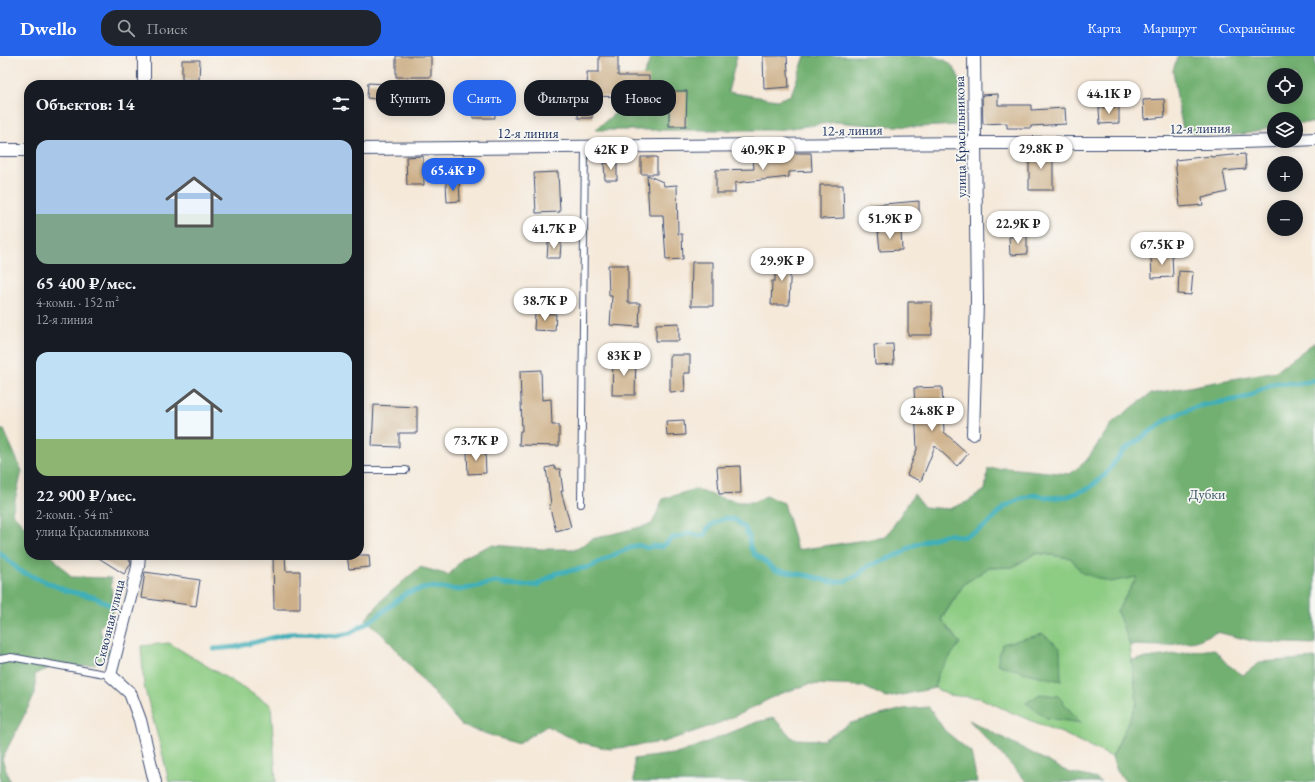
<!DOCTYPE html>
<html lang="ru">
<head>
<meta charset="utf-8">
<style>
	:root { --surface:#171b24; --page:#20242c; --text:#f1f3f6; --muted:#9ea1a6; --accent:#2563eb }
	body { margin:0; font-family:"EB Garamond",serif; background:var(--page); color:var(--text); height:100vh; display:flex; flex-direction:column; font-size:15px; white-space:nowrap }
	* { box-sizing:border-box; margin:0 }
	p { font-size:13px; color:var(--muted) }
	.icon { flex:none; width:22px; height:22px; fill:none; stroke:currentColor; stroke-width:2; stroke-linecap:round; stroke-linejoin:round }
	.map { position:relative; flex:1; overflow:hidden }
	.panel { position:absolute; left:24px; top:24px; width:340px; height:480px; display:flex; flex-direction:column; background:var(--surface); border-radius:16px; box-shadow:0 2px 10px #0003 }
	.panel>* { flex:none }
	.guide { position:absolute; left:376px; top:24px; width:380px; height:36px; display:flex; gap:8px }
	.buttons { position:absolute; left:1267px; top:12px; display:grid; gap:8px }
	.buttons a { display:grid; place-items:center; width:36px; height:36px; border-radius:50%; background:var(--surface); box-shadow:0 2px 10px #0003; font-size:20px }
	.price { position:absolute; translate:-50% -34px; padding:0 9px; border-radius:14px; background:#fff; color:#222; font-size:13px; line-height:26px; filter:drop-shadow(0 1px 2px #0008) }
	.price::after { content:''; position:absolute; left:50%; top:24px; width:12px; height:9px; margin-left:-6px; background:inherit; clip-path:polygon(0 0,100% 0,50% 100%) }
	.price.on { background:var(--accent); color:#fff }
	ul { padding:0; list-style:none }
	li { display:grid; align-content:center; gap:8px; height:212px; padding:0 12px }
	li span { display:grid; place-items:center; height:124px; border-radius:12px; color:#555 }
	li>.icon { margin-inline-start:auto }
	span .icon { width:72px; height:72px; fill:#fffc; stroke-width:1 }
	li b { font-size:17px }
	h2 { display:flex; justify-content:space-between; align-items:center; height:48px; padding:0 12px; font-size:17px }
	.tag { padding:0 14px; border-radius:16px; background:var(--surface); box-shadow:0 2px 10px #0003; font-size:14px; line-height:36px }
	.tag.on { background:var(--accent); color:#fff }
	header { display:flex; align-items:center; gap:24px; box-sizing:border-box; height:56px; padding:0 20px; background:var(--accent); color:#fff }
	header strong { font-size:19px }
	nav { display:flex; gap:22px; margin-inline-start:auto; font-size:14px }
	.search { width:280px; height:36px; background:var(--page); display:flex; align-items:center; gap:10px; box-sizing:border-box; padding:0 14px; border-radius:16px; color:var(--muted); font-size:15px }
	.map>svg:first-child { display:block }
	.green { fill:#8dcc83; stroke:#547e70 }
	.forest { fill:#72b071; stroke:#467068; fill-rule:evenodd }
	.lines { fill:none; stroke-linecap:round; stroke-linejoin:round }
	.stream { stroke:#3fafb9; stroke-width:5 }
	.building { fill:#cdb089 }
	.service-casing { stroke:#3c4b71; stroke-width:8 }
	.minor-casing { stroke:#3c4b71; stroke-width:14 }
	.service { stroke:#fff; stroke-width:6 }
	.minor { stroke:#fff; stroke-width:12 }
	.labels { text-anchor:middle; stroke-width:3.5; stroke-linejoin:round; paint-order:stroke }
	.street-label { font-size:14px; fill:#1b2f5e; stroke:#f6f6f2 }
	.park-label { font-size:14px; fill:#385667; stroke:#f6f6f2 }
</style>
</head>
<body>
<header>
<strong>Dwello</strong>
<div class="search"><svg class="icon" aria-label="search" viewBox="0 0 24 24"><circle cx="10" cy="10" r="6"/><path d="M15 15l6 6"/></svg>Поиск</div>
<nav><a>Карта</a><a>Маршрут</a><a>Сохранённые</a></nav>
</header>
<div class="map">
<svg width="1315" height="726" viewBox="0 0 1315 726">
	<rect width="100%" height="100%" fill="#f6f6f2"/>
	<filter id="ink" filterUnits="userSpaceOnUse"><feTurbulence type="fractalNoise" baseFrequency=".025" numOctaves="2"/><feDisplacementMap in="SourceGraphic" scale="8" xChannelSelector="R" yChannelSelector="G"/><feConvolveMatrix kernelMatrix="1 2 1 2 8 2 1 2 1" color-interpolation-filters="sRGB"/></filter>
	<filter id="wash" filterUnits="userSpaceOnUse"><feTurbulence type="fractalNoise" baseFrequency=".012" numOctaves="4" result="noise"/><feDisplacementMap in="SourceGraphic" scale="16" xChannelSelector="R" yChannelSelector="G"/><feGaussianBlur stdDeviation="0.9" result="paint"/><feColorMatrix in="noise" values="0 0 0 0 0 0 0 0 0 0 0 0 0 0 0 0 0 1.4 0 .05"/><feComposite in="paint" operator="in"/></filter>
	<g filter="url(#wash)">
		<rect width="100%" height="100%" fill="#f5e9da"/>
		<path class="green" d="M1036,497L1071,502L1082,517L1137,521L1117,555L1130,589L1137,647L1112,701L1064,678L1015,658L980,642L948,639L935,632L937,619L959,587L941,564L964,528L988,512L1013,511Z
			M169,587L271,649L276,726H169L163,700L144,630L141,590Z"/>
		<path class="forest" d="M652,0H737L728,36L777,44L791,39L805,0H933C937,2 944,3 948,6C967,21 960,48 958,69L919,71L870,69L836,66L777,74H595L627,47L638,32Z
			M1178,0H1315V67H1296V63H1274V70C1255,78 1230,81 1208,79C1200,79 1191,76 1183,74L1178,48L1173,14ZM1274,19H1296V41H1274Z
			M1315,286V588L1256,586L1217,576L1196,585L1162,590L1130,589L1117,555L1137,521L1110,526L1082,517L1071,502L1036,497L1013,511L988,512L964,528L941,563L960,587L937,619L935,632L887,642L862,630L810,628L779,638L744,656L719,667L664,686L610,693L579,686L547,670L518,688L462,670L389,585L366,563L384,542L420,511L449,519L464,501L491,489L542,493H577L592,483L652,468L663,443L695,433L718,441L738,446H754L766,440L784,447L797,494L886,481L914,438L924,451L949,453L967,446L985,434L988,413L1006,412L1070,418L1086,405L1113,366L1150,338L1276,315Z
			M0,374H4L22,415L12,457L29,475V499H51L71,521L111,522L113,558L99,572L110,597L95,608L80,611L61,607L35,618V638L2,703L10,726H0Z
			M1043,578L1060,592L1061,625L1030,618L997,608L1002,588Z
			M1214,593L1227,608L1243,619L1261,606L1315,602V726H1126L1117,715L1112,701L1137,647L1132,604Z
			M1040,638L1058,640L1081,667L1047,662L1026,647Z
			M929,651L945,675L971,696L977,726H634V703L680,697L757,666L774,662L793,683L823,684L851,667L903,653Z
			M969,664L1068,716L1097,723L1101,726H1027Z"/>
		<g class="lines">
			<path class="stream" d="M0,497L20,515L67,535L94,541L114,551
				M214,593L236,591L288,578L307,577L336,580L350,577L364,569L378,560L392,548L407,537L430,531L460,534L496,526L516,530L537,529L557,517L590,511L618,497L638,489L647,492L653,490L662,491L672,482L679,481L689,477L701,480L706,478L707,473L714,467L725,462L735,464L745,472L749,481L750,491L755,499L763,504L775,514L810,520L831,526L845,525L858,519L868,510L900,498L912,490L928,484L948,478L962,481L977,475L989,467L1004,451L1018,444L1033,439L1051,442L1069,440L1089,432L1105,419L1123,395L1171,361L1198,350L1244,342L1275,327L1297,328L1315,324"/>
		</g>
		<g id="blocks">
			<path class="building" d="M396,0H431V21H396Z
				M599,0H618V20H649V47H623V40L588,41L587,16H599Z
				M763,0H787L789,31L764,33Z
				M182,4H200L199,24H182Z
				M368,27L387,28L385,44L367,42Z
				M669,35H687L686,70H669Z
				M494,37L495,62H473L472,38Z
				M998,38V49H1031V54L1065,52L1066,68L1031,70V72H1007V67L983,68L982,39Z
				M1164,43L1165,61L1144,63L1143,44Z
				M579,47H593L592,62H578Z
				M1119,51V67L1100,68L1099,52Z
				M1029,94H1053V134H1029Z
				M789,97H811L812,115L789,116V121L735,127V137H716V114L754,113L753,103L789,99Z
				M1245,98L1246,113L1223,115L1227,136L1202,142L1203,149L1180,151L1175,104L1211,100V101Z
				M423,100L424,129H407L406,101Z
				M641,101H657V118H641Z
				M604,107H617V124H605Z
				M558,116L560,156L536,157L534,117Z
				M647,119L663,126L664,130L677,129L678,178H682L683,203L666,204L663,159H649Z
				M459,125L460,145L447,146L446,126Z
				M820,129H843L844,162L820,163Z
				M919,145V159L902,158L903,171L889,173L888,158L872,157V149Z
				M901,174L902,194L880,195L878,175Z
				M1027,180V198L1010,199L1009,181Z
				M548,186L561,187L560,202H547Z
				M1172,198L1173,221L1152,222L1151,199Z
				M775,202H791L789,249H771L772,225H775Z
				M692,206H713V250H691Z
				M608,209H628V247H640L639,271L610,269L612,240H609Z
				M1179,215L1193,216L1191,239L1178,238Z
				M908,246H932V279H908Z
				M535,257L556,258L555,275L534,274Z
				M679,267V285H656V268Z
				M893,288L894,308L875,309L874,289Z
				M670,299H690V317H684L685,335L670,336Z
				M613,303H636L635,339H612Z
				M541,314L542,344L551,343L552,369H559V390L519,389L520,375H522L520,315Z
				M942,331L944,376L968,398L957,410L935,390L921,425L907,419L917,393L914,332Z
				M374,349L417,351V377H399V391L372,390Z
				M684,364L685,379L667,380L666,365Z
				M485,395L486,417L468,418L467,396Z
				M554,410L555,413H560L563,435H561L571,471L556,475L549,449L551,448L546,412Z
				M740,410L741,437L719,438L717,411Z
				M94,499H121L131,505V508L124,518Z
				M273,499H285L286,515H300V553H274Z
				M347,499H369L370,511L349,513Z
				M145,516L200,524L196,550L141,542Z"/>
		</g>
	</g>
	<g filter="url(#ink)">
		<use href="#blocks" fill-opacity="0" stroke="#3c4b71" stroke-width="1"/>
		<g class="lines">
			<g class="service-casing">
				<path id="service" d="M359,414H406
					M581,448L585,91
					M0,603L11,601L110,619"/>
			</g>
			<g class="minor-casing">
				<path id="minor" d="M144,29V0
					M1296,84L1315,83
					M359,93L975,87H1207L1274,85
					M0,94H29
					M973,378L977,246L974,0
					M139,499L138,511L110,619L130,637L140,664L155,726"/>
			</g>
			<use href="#service" class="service"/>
			<use href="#minor" class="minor"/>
		</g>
	</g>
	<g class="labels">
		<g class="street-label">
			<text transform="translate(1200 72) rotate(-1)" y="5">12-я линия</text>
			<text transform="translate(852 74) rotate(-1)" y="5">12-я линия</text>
			<text x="528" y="82">12-я линия</text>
			<text transform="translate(960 81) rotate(-91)" y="5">улица Красильникова</text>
			<text transform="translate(109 567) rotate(-76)" y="5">Сквозная улица</text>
		</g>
		<g class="park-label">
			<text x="1207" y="443">Дубки</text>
		</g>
	</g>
</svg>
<div class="buttons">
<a><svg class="icon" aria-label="locate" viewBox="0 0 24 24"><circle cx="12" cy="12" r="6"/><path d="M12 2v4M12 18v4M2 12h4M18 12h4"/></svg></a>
<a><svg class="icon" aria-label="layers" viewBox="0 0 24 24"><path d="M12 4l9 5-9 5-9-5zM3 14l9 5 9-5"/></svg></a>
<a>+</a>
<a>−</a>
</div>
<b class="price" style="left:1109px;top:59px">44.1K ₽</b>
<b class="price" style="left:1041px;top:114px">29.8K ₽</b>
<b class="price" style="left:611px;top:115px">42K ₽</b>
<b class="price" style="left:763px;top:115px">40.9K ₽</b>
<b class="price on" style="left:453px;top:136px">65.4K ₽</b>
<b class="price" style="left:890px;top:184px">51.9K ₽</b>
<b class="price" style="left:1018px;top:189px">22.9K ₽</b>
<b class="price" style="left:554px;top:194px">41.7K ₽</b>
<b class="price" style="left:1162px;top:210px">67.5K ₽</b>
<b class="price" style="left:782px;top:226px">29.9K ₽</b>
<b class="price" style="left:545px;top:266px">38.7K ₽</b>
<b class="price" style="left:624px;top:321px">83K ₽</b>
<b class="price" style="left:932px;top:376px">24.8K ₽</b>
<b class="price" style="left:476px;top:406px">73.7K ₽</b>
<div class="guide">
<a class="tag">Купить</a>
<a class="tag on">Снять</a>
<a class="tag">Фильтры</a>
<a class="tag">Новое</a>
</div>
<section class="panel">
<h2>Объектов: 14<svg class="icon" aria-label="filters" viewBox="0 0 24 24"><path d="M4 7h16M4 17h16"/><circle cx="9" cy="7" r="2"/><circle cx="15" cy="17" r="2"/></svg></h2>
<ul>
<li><span style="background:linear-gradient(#a9c7e8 60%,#7fa58c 0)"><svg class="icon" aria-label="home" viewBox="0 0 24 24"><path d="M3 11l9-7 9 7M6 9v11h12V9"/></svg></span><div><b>65 400 ₽/мес.</b><p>4-комн. · 152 m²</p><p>12-я линия</p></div></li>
<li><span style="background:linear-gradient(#bfe0f5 70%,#8fb573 0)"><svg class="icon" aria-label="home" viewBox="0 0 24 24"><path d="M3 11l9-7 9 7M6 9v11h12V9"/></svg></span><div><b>22 900 ₽/мес.</b><p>2-комн. · 54 m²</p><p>улица Красильникова</p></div></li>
</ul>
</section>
</div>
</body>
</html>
